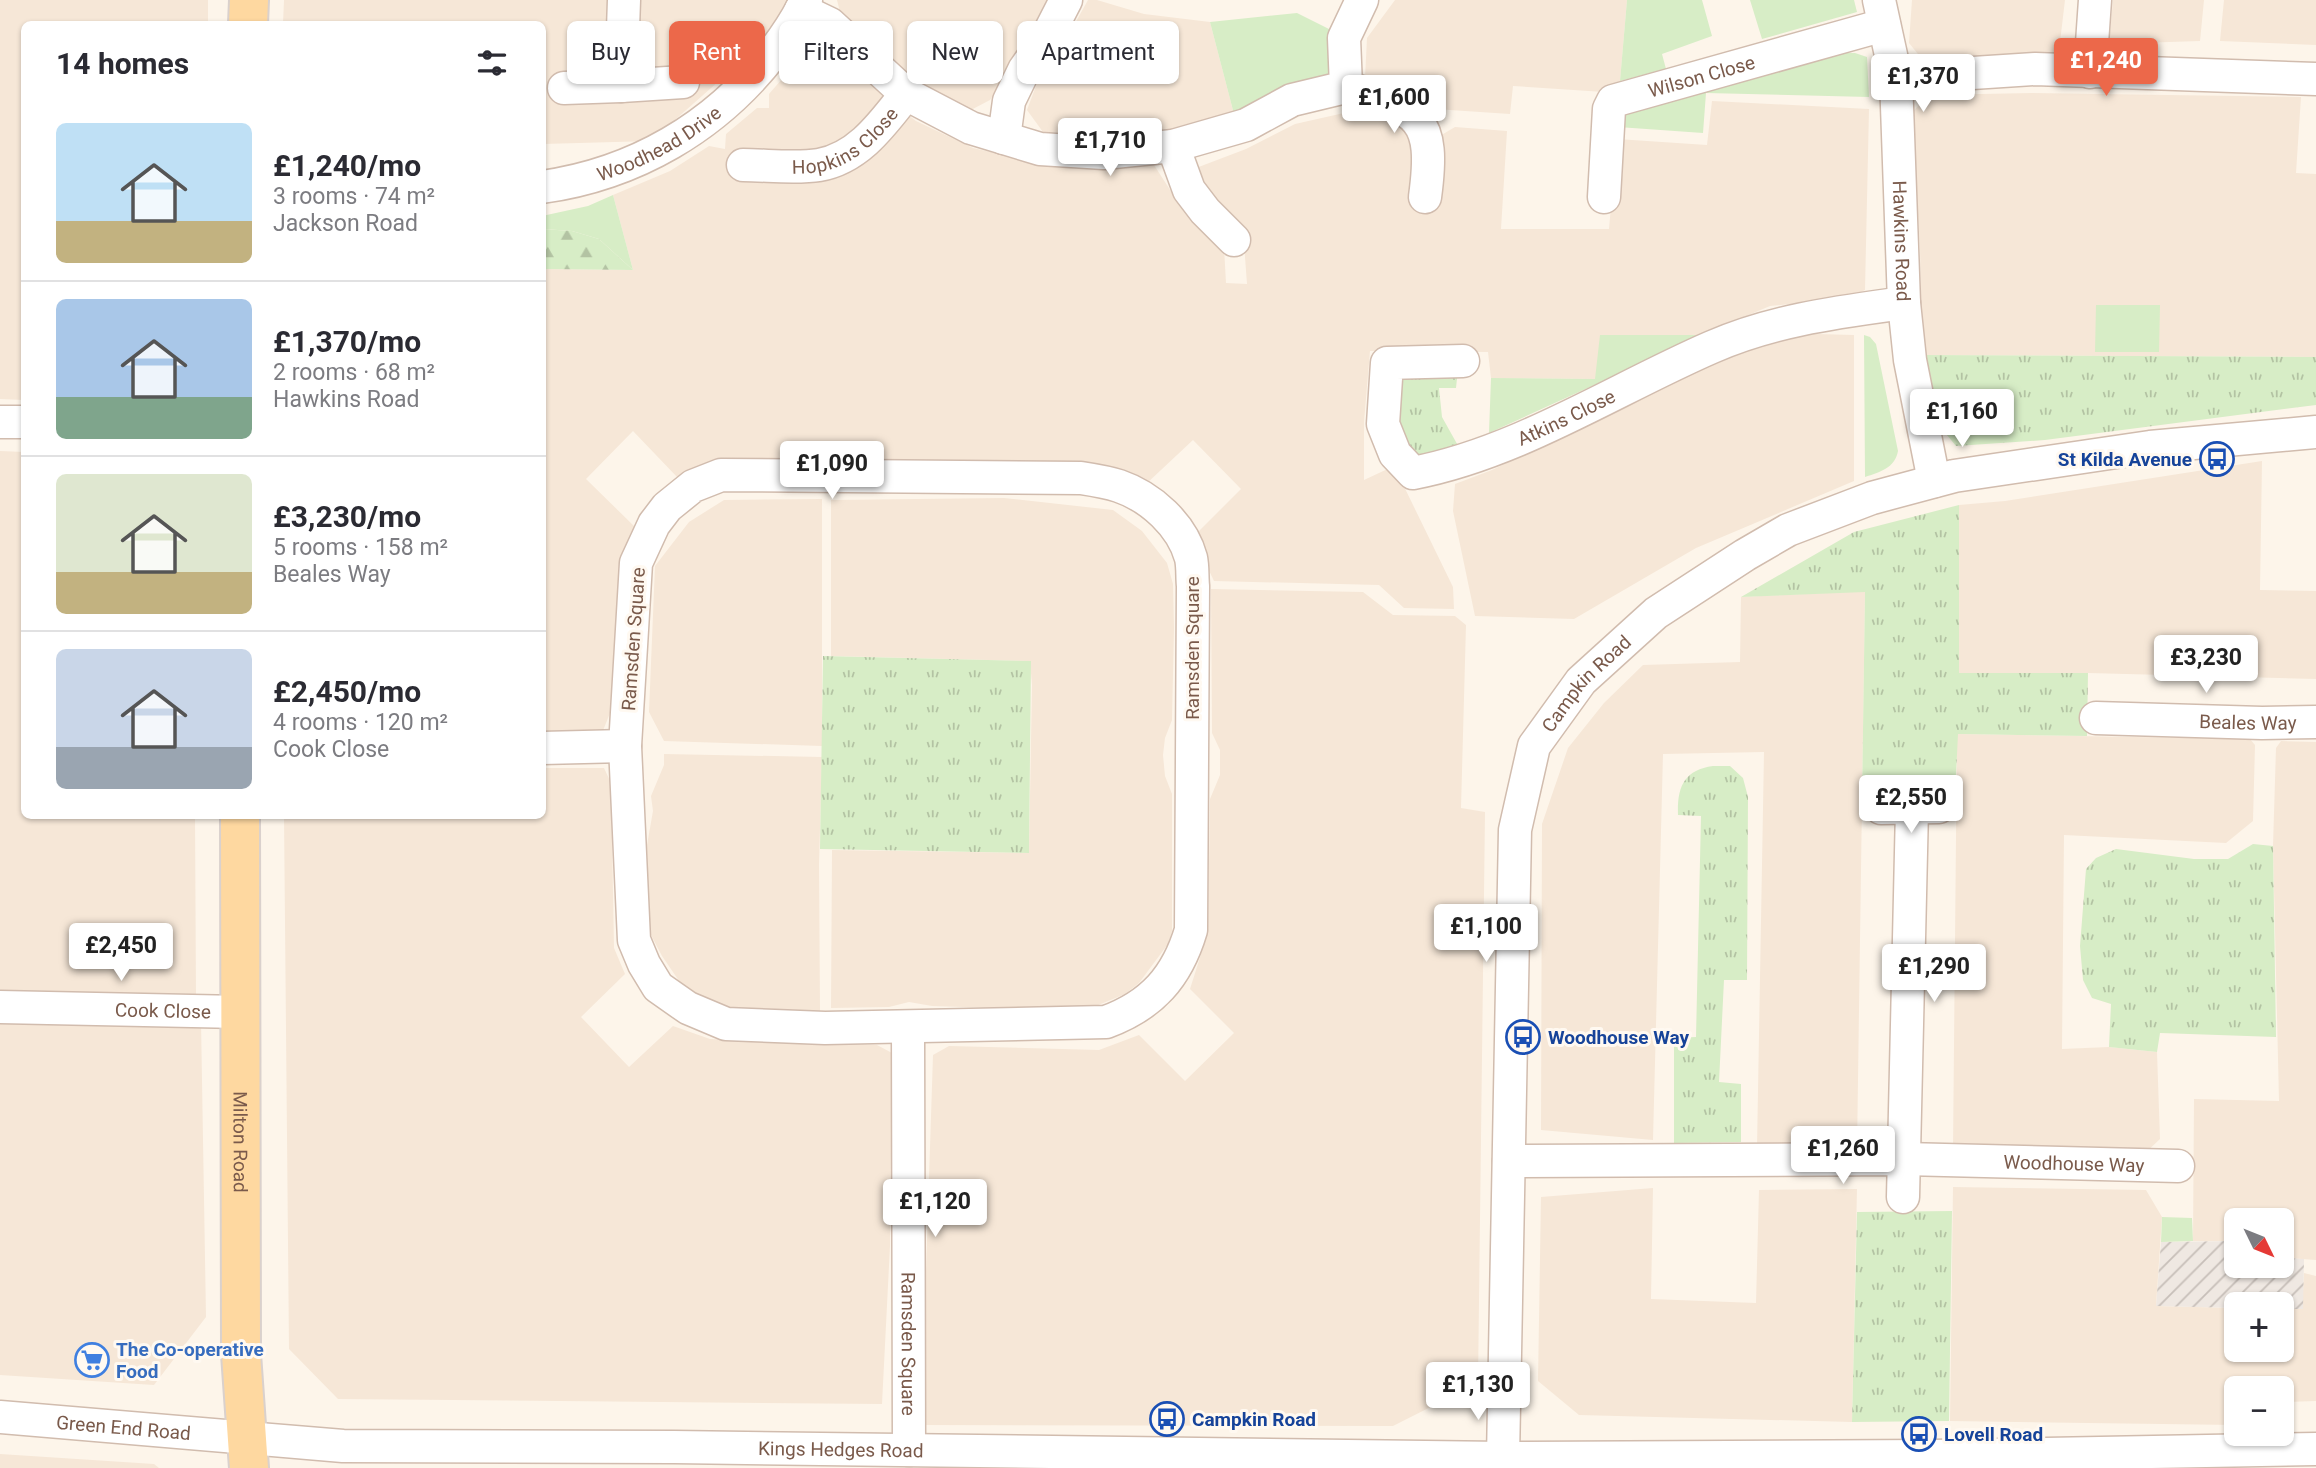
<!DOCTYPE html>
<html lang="en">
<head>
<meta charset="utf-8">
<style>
	:root { --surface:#fff; --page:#f7f7f7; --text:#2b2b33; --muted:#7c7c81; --line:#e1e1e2; --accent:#ec684a }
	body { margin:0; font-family:Roboto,sans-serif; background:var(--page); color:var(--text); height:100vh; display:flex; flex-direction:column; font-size:26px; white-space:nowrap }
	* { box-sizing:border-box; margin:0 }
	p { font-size:23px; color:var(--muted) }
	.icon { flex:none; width:38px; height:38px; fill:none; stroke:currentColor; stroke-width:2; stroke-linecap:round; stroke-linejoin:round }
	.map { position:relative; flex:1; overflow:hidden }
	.sheet { position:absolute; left:21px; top:21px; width:525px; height:798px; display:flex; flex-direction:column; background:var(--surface); border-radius:10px; box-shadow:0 2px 5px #0004 }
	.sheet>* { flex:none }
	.top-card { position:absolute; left:567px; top:21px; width:665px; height:63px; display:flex; gap:14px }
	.needle { width:46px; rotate:133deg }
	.buttons { position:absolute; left:2224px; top:1208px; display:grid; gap:14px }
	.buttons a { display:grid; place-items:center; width:70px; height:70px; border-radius:10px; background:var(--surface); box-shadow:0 2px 5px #0004; font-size:35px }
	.price { position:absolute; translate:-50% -60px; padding:0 16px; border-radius:7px; background:#fff; color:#222; font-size:23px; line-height:46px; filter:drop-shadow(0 2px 4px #0008) }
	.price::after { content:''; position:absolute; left:50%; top:42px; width:21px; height:16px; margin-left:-10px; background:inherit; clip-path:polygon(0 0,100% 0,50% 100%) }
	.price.on { background:var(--accent); color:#fff }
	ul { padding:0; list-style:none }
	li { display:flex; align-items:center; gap:21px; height:175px; padding:0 35px }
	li+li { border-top:2px solid var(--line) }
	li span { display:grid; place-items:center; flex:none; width:196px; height:140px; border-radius:10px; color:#555 }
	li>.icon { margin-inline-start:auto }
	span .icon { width:84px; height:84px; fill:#fffc; stroke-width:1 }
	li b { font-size:30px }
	h2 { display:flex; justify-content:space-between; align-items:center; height:84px; padding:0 35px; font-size:30px }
	.pill { padding:0 24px; border-radius:10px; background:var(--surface); box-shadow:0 2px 5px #0004; font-size:24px; line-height:63px }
	.pill.on { background:var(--accent); color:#fff }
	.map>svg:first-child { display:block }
	.residential { fill:#f6e7d7 }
	.industrial { fill:url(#industrial-furrows) }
	.green { fill:#d7edc6 }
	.forest { fill:url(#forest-firs) }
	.park { fill:url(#park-tufts) }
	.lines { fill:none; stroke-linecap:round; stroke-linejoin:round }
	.minor-casing { stroke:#d1bcae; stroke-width:35 }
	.major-casing { stroke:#dad1cd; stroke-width:42 }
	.minor { stroke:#fff; stroke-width:32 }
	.major { stroke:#fed8a0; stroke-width:38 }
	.labels { text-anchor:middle; stroke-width:6; stroke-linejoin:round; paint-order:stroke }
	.street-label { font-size:19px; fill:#7a5a4b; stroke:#fff9f1 }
	.transit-label { font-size:19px; font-weight:bold; fill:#164399; stroke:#fff9f1; text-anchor:start }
	.shop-label { font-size:19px; font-weight:bold; fill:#366cbe; stroke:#fff9f1; text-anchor:start }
</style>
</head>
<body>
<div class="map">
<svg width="2316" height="1468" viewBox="0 0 2316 1468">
	<defs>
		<pattern id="industrial-furrows" width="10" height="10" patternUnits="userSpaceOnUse" patternTransform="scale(1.75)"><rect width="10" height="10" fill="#efe8e2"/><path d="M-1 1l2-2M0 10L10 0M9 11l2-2" fill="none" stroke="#c7bfb9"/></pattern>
		<pattern id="forest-firs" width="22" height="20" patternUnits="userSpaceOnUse" patternTransform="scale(1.75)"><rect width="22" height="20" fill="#d7edc6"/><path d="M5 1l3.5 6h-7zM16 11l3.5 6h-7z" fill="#b3c3a3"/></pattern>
		<pattern id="park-tufts" width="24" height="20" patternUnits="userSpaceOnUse" patternTransform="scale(1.75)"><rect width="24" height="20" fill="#d7edc6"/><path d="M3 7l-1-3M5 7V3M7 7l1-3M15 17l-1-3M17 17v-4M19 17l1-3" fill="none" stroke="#b3c3a3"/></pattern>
	</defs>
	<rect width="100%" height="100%" fill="#fdf5ea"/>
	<path class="residential" d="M0,0H208V24H24V400L0,399Z
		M284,0H789L779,28L651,141L543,144L542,24H283Z
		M837,0H1056L990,100L969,111L911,81L841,16Z
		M1088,0H1097L1144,14L1210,22L1235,118L1132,135L1043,132L1027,110L1039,78L1054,61Z
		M1395,0H1627L1619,93L1513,86L1510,114L1420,108L1397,88L1365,78L1367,38Z
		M1912,0H2065L2058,59H1922L1909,43Z
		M2113,0H2204L2200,41L2109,44Z
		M2224,0H2316V45L2220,41Z
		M814,42L824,45L886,98L916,121L973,148L1048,165H1154L1183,210L1224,247L1226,283L1247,284L1243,230L1206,195L1196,168L1246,149L1295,124L1344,113L1381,118L1412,135L1438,137L1455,127L1507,131L1501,229H1609L1617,139L1707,145L1712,101L1869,109L1865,290L1850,298L1770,306L1596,379L1491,378L1488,352L1370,351L1364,422V480L1394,466L1453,587L1454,609L1404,608L1379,585L1214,581L1193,537L1241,489L1193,440L1145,485L1106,466L740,458L678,478L633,431L586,479L635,527L620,561L612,708L602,733L543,734L542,269L633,270L613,195L670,171L709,146L725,149L726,134L757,108H769V94Z
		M2032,93L2301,97L2296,173L2316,174V357L1922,355L1920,248L1912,112L1930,95Z
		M1776,333L1854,335V481L1696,548L1574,619L1475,616L1453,511L1455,484L1492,470Z
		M0,451L24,452V816H195L196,998L0,996Z
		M2262,461L2260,590L2316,591V679L2088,673H1959V505L2005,501Z
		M1004,498L1113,510L1142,531L1167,563L1173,584L1174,628L1172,720L1165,738L1163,755L1165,776L1172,794V931L1168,944L1139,983L1125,994L1096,1006L1078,1009H1025L932,1006L909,1002L889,1007L831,1008L832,850L1029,853L1032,685L1030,661L831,656V500Z
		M822,499V746L664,741L649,712L655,566L689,522L724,500Z
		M1211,589L1363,592L1393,615L1455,616L1466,625L1461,808L1485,812L1478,1383L1393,1426L921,1425L933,1055L949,1046L1099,1050L1139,1035L1185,1081L1234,1033L1190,989L1208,932L1210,799L1220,775V750L1212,733Z
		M1865,591L1857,1150L1757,1148L1764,752L1663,754L1653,1140L1541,1130L1542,824L1568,748L1604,703L1643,665L1740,662L1741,597Z
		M1957,734L2250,739L2255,745L2253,821L2226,843L2064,835L2062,1049L2109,1047L2157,1052L2160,1139L2143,1155L1953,1149Z
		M2281,741L2316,742V1260L2287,1258V1241H2282V1220H2236V1241H2193L2194,1099L2279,1101L2273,846L2276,748Z
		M664,754L822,757L819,864L820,1011L753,1012L717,1008L688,994L662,956L651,935L648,915L647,845L653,811L651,796L664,765Z
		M543,768H604L611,783L614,948L625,974L581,1017L629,1067L673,1026L710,1039L877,1045L892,1053L890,1246L882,1404L338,1399L289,1349L284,816H542Z
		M0,1017L201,1021L206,1317L154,1385L0,1375Z
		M1953,1187L2146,1190L2162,1217L2156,1306L2236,1308V1349H2282V1309H2302L2304,1273L2316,1276V1401L2282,1402V1388H2236V1425L1950,1421Z
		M1653,1188L1651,1299L1756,1303L1759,1190L1857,1189L1852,1422L1579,1415L1538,1381L1541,1197Z
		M0,1454L154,1464L159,1468H0Z"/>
	<path class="industrial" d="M2236,1241V1265H2282V1241H2287V1258L2304,1259L2303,1309H2282V1304H2236V1308L2156,1306L2161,1242Z"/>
	<path class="green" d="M1627,0H1702L1712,36L1662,54L1666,69L1620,81Z
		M1750,0H1854L1857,12L1762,39Z
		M1297,13L1335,32L1330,72L1320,82L1235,118L1210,22Z
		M1839,53H1855L1867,57L1869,97L1706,93L1703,133L1618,127L1619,113Z
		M613,195L633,270L599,239L572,231L543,229L542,216L588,206Z
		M2096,305H2160L2159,352H2095Z
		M1600,335H1704L1489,433L1491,378L1595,379Z
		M1864,335L1870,337L1876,344L1898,451C1895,468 1880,472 1865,477Z
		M2162,1217L2192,1218L2193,1241L2161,1242Z"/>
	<path class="forest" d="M542,229L572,231L599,239L633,270L543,269Z"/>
	<path class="park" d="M1922,355L2316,357V405L2045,440L1956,446L1937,423Z
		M1458,369L1456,388H1439L1442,417L1461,451L1425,463L1404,453L1398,431L1399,372Z
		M1959,505V673H2088L2087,736L1958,734L1955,796L1862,798L1865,592L1741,597L1854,532Z
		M823,656L1031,661L1029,853L820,849Z
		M1713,766H1730L1743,778L1748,797L1747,980H1724L1719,1082L1741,1084V1142L1674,1143V1038L1696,1037L1701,816L1678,815C1677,787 1684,770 1713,766Z
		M2253,844L2273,846L2276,1037L2160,1033L2157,1052L2109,1047L2111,1004L2092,998L2083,980L2080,946L2086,869L2096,858L2116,849L2194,859H2228Z
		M1952,1211L1949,1421L1852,1422L1857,1212Z"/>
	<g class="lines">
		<g class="minor-casing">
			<g id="minor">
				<path d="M624,0L621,86L683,82"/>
				<path id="s1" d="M1879,0L1896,78L1904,303L1910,360L1934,481"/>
				<path d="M801,10L830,24L906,94L971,128L1040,149L1104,153L1173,146L1246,125L1292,100L1346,87L1344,38L1362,0"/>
				<path d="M2090,72L2095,0"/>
				<path d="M1896,78L2035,69L2316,79"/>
				<path d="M1346,87C1419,111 1436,116 1425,197"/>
				<path d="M564,88L621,86"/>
				<path d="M1004,138L1009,101L1024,70L1047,37L1066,0"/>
				<path d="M1173,146L1189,190L1205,211L1234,240"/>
				<path id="s2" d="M743,165C767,165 795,169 819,165C859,158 883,123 906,94"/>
				<path id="s3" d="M542,187C635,174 715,127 772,54C785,37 797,20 806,0"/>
				<path id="s4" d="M1604,197L1609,109L1613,101L1884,25"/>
				<path id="s5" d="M1463,361L1387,363L1383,424L1395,454L1413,473C1518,453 1615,389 1712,347C1773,320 1839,312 1904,303"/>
				<path d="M0,422H24"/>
				<path d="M721,475L1081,478C1094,480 1107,482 1119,486C1151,497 1182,525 1191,558C1193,567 1192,577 1193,586L1191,930C1177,977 1152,1005 1106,1022L825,1028L726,1024L688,1008L658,987L644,964L634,940L625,746L636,563L654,524L667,507L693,486Z"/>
				<path id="s6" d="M2096,718L2262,723L2316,722"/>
				<path d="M542,748L625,746"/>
				<path d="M1881,808L1939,807"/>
				<path id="s7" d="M0,1007L240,1012"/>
				<path id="s8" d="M908,1027L909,1450"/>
				<path id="s9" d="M1509,1161L1905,1159L2178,1166"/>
				<path d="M1903,1197L1912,809"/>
				<path id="s10" d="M0,1417L343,1446L674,1447L1503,1458L1932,1456L2316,1449"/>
				<path id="s11" d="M1503,1458L1515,830L1534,746L1581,681L1656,613L1745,555L1788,530L1872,498L1954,476L2150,447L2316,432"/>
			</g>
		</g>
		<g class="major-casing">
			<g id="major">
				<path d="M248,24L249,0"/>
				<path id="s12" d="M240,816L241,1354L249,1468"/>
			</g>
		</g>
		<use href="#minor" class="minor"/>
		<use href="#major" class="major"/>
	</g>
	<defs>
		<g id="bus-ring" transform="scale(1.75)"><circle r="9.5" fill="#fff9f1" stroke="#1a4fb4" stroke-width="1.5"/><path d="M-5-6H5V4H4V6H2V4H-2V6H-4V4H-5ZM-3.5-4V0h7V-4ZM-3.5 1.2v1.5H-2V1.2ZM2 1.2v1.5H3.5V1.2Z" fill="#1a4fb4"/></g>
		<g id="supermarket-ring" transform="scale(1.75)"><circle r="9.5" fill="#fff9f1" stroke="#3f7fe0" stroke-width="1.5"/><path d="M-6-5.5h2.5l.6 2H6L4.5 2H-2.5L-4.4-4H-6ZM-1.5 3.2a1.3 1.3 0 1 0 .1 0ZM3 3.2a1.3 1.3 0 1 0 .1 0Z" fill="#3f7fe0"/></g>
	</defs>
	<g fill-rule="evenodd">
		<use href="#bus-ring" x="2217" y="459"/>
		<use href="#bus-ring" x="1523" y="1037"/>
		<use href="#supermarket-ring" x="92" y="1360"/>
		<use href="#bus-ring" x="1167" y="1419"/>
		<use href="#bus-ring" x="1919" y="1434"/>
	</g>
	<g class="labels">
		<g class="street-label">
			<text dy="7" stroke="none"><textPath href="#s4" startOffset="189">Wilson Close</textPath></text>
			<text dy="7" stroke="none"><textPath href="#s2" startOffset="110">Hopkins Close</textPath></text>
			<text dy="7" stroke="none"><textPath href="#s3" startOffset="126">Woodhead Drive</textPath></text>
			<text dy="7" stroke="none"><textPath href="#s1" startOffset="243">Hawkins Road</textPath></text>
			<text dy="7" stroke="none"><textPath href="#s5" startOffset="359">Atkins Close</textPath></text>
			<text transform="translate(633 639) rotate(-86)" y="7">Ramsden Square</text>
			<text transform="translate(1192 648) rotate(-90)" y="7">Ramsden Square</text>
			<text dy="7" stroke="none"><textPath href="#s11" startOffset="796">Campkin Road</textPath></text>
			<text dy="7" stroke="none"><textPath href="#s6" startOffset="152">Beales Way</textPath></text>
			<text dy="7" stroke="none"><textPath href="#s7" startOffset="163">Cook Close</textPath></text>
			<text dy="7" stroke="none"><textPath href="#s12" startOffset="326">Milton Road</textPath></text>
			<text dy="7" stroke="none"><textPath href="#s9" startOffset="565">Woodhouse Way</textPath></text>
			<text dy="7" stroke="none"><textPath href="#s8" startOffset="317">Ramsden Square</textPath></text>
			<text dy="7" stroke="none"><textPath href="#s10" startOffset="124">Green End Road</textPath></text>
			<text dy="7" stroke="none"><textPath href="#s10" startOffset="842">Kings Hedges Road</textPath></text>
		</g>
		<g class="transit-label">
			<text x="2192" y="466" text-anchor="end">St Kilda Avenue</text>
			<text x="1548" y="1044">Woodhouse Way</text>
			<text x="1192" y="1426">Campkin Road</text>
			<text x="1944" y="1441">Lovell Road</text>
		</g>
		<g class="shop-label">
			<text x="116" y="1356">The Co-operative<tspan x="116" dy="22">Food</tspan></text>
		</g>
	</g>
</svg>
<div class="buttons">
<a><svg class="needle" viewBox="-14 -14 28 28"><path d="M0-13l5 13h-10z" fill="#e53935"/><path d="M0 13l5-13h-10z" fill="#7c7c81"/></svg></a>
<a>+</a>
<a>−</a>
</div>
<b class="price on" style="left:2106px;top:98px">£1,240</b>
<b class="price" style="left:1923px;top:114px">£1,370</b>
<b class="price" style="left:1394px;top:135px">£1,600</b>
<b class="price" style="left:1110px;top:178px">£1,710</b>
<b class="price" style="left:1962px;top:449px">£1,160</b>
<b class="price" style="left:832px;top:501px">£1,090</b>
<b class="price" style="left:2206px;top:695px">£3,230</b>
<b class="price" style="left:1911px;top:835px">£2,550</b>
<b class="price" style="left:1486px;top:964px">£1,100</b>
<b class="price" style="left:121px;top:983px">£2,450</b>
<b class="price" style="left:1934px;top:1004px">£1,290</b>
<b class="price" style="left:1843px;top:1186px">£1,260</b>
<b class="price" style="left:935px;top:1239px">£1,120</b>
<b class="price" style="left:1478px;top:1422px">£1,130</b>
<div class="top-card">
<a class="pill">Buy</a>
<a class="pill on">Rent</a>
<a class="pill">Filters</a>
<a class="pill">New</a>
<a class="pill">Apartment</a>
</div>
<section class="sheet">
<h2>14 homes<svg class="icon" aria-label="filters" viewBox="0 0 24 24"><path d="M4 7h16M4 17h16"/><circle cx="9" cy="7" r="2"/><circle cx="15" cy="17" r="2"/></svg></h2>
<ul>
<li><span style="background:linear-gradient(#bfe0f5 70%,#c2b280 0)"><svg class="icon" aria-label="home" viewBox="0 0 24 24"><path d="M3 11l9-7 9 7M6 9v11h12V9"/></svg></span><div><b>£1,240/mo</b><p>3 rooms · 74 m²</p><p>Jackson Road</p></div></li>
<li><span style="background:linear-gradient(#a9c7e8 70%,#7fa58c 0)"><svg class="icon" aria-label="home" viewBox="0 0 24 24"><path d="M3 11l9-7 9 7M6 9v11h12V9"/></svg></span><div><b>£1,370/mo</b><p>2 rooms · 68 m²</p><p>Hawkins Road</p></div></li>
<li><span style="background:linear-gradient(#dfe7d0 70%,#c2b280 0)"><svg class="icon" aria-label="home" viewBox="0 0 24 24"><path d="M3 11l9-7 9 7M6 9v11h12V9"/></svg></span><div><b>£3,230/mo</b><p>5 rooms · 158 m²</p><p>Beales Way</p></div></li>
<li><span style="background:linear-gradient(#c9d6e8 70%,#9aa5b1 0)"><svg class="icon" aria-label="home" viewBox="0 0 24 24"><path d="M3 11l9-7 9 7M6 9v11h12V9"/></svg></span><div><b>£2,450/mo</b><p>4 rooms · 120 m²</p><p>Cook Close</p></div></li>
</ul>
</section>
</div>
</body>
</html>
